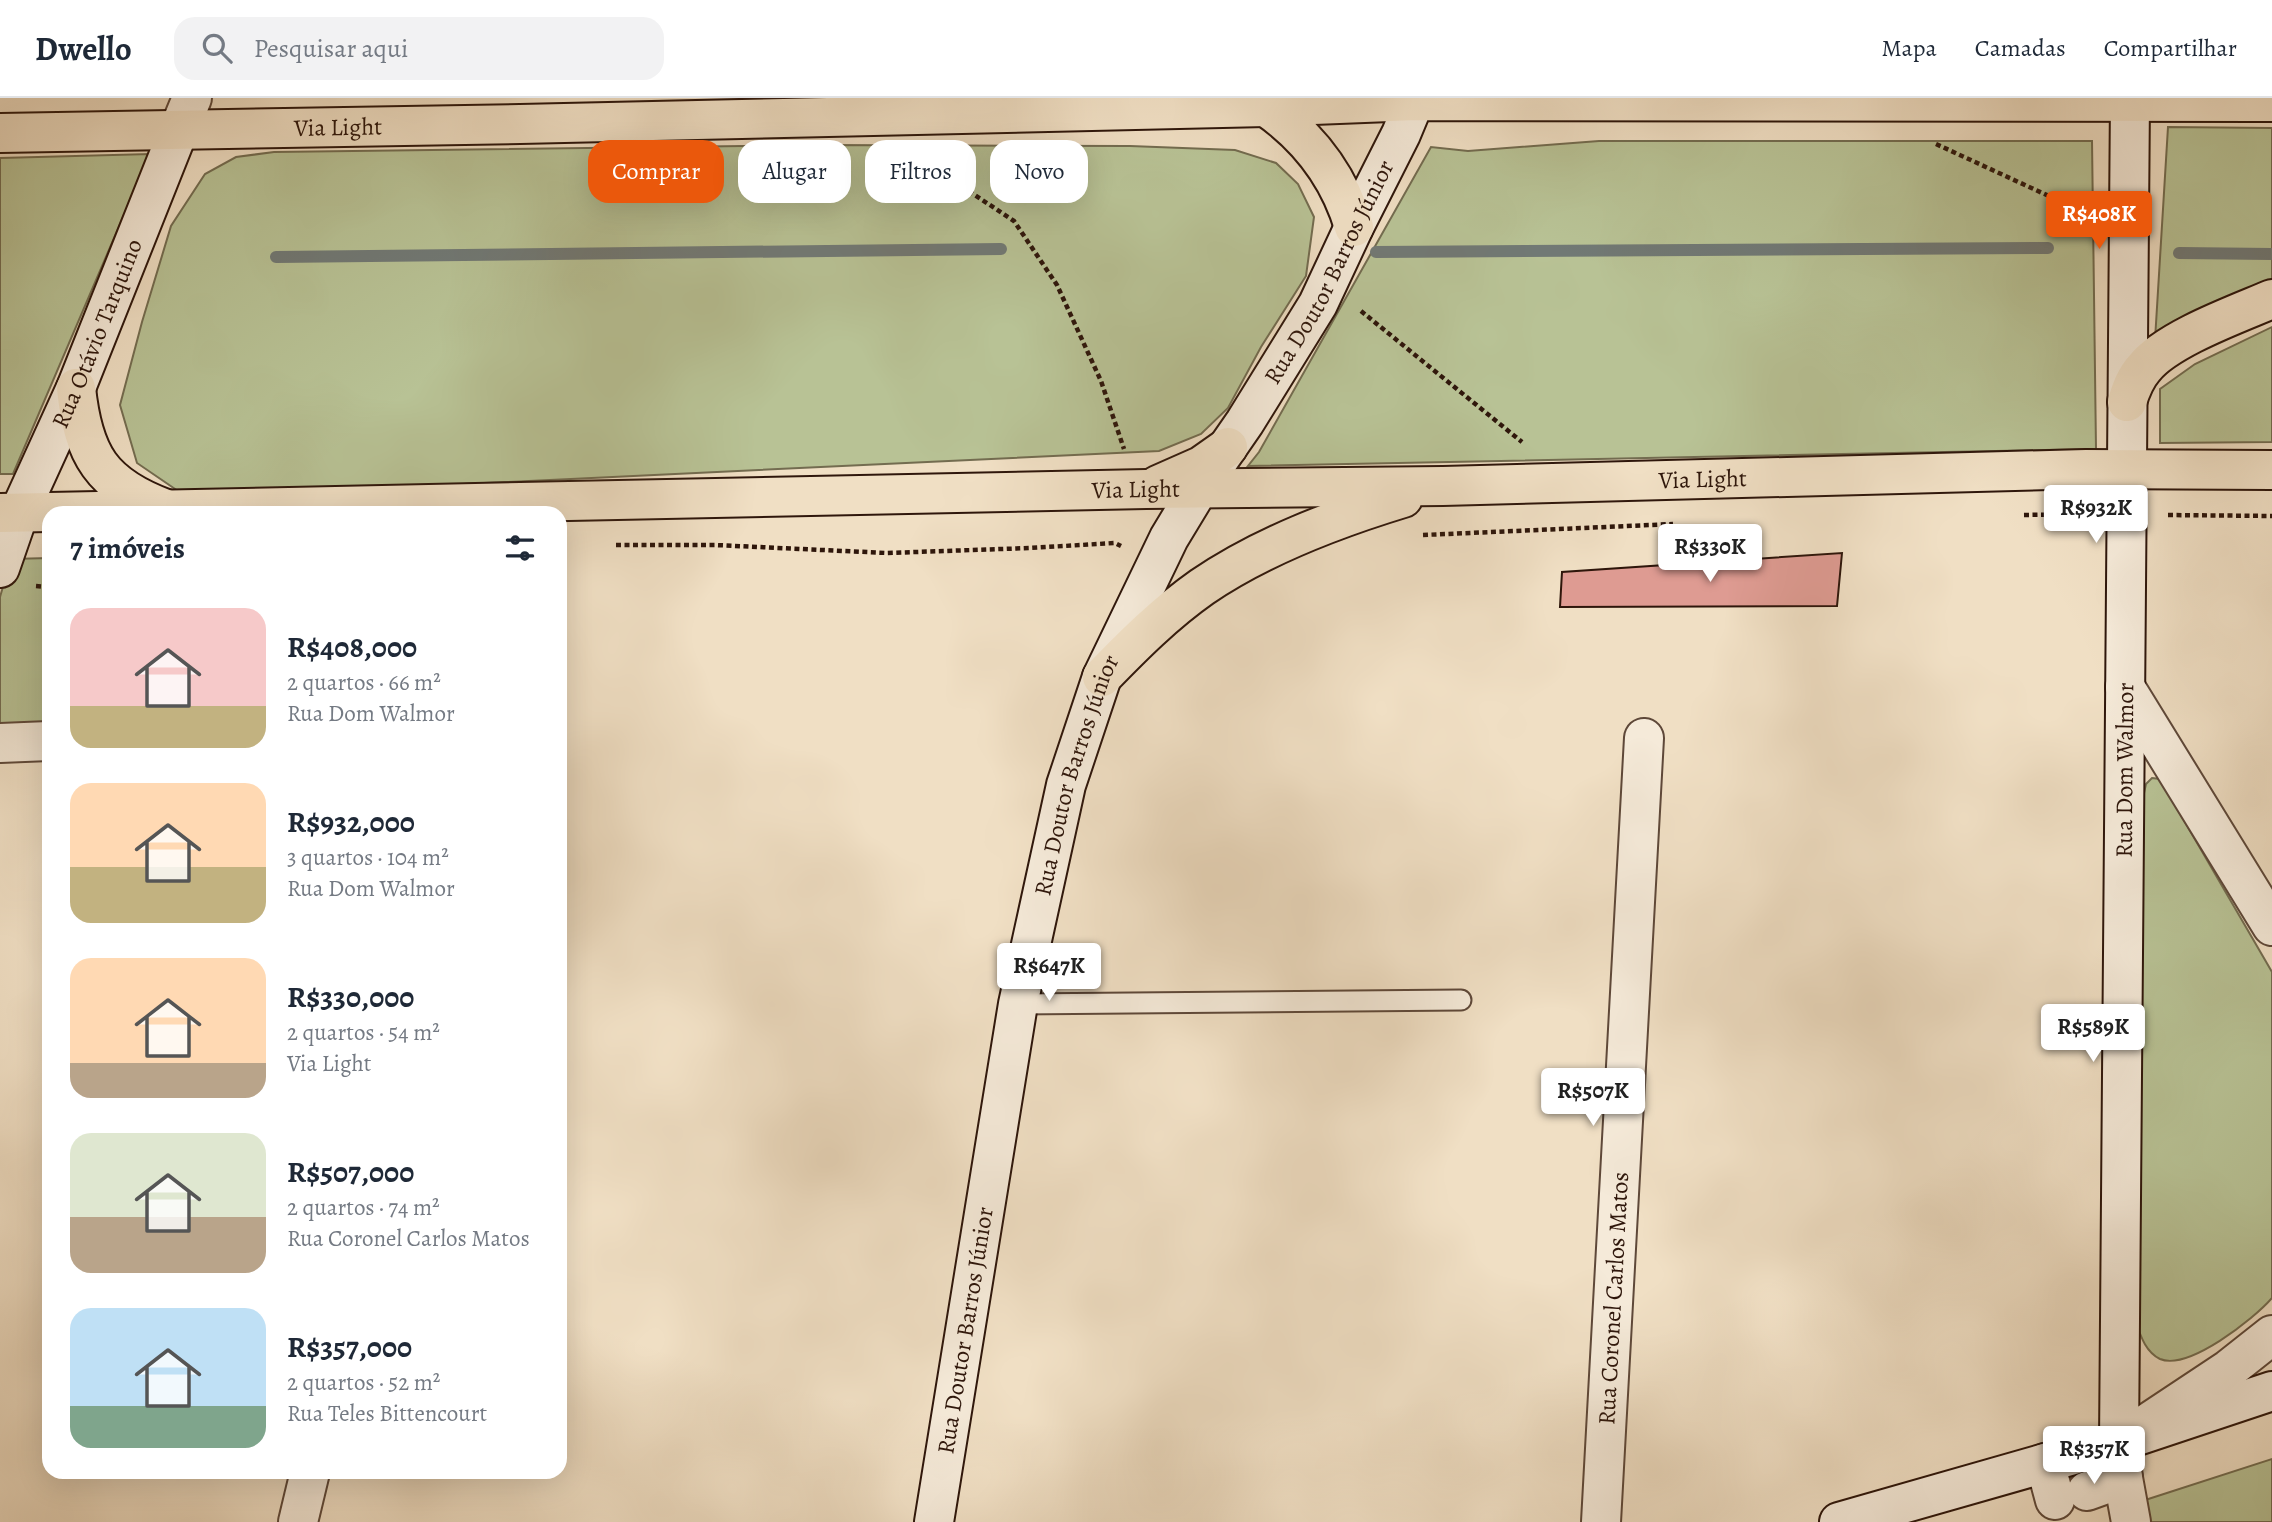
<!DOCTYPE html>
<html lang="pt">
<head>
<meta charset="utf-8">
<style>
	:root { --surface:#fff; --page:#f2f2f3; --text:#1f2937; --muted:#747a83; --line:#e0e1e3; --accent:#ea580c }
	body { margin:0; font-family:Alegreya,serif; background:var(--page); color:var(--text); height:100vh; display:flex; flex-direction:column; font-size:26px; white-space:nowrap }
	* { box-sizing:border-box; margin:0 }
	p { font-size:23px; color:var(--muted) }
	.icon { flex:none; width:38px; height:38px; fill:none; stroke:currentColor; stroke-width:2; stroke-linecap:round; stroke-linejoin:round }
	.map { position:relative; flex:1; overflow:hidden }
	.panel { position:absolute; left:42px; top:408px; width:525px; height:973px; display:flex; flex-direction:column; background:var(--surface); border-radius:21px; box-shadow:0 7px 28px #0002 }
	.panel>* { flex:none }
	.hud { position:absolute; left:588px; top:42px; width:665px; height:63px; display:flex; gap:14px }
	.price { position:absolute; translate:-50% -60px; padding:0 16px; border-radius:7px; background:#fff; color:#222; font-size:23px; line-height:46px; filter:drop-shadow(0 2px 4px #0008) }
	.price::after { content:''; position:absolute; left:50%; top:42px; width:21px; height:16px; margin-left:-10px; background:inherit; clip-path:polygon(0 0,100% 0,50% 100%) }
	.price.active { background:var(--accent); color:#fff }
	ul { padding:0; list-style:none }
	li { display:flex; align-items:center; gap:21px; height:175px; padding:0 28px }
	li span { display:grid; place-items:center; flex:none; width:196px; height:140px; border-radius:21px; color:#555 }
	li>.icon { margin-inline-start:auto }
	span .icon { width:84px; height:84px; fill:#fffc; stroke-width:1 }
	li b { font-size:30px }
	h2 { display:flex; justify-content:space-between; align-items:center; height:84px; padding:0 28px; font-size:30px }
	.tag { padding:0 24px; border-radius:21px; background:var(--surface); box-shadow:0 7px 28px #0002; font-size:24px; line-height:63px }
	.tag.active { background:var(--accent); color:#fff }
	header { display:flex; align-items:center; gap:42px; box-sizing:border-box; height:98px; padding:0 35px; background:var(--surface); border-bottom:2px solid var(--line) }
	header strong { font-size:33px }
	nav { display:flex; gap:38px; margin-inline-start:auto; font-size:24px }
	.search { width:490px; height:63px; background:var(--page); display:flex; align-items:center; gap:18px; box-sizing:border-box; padding:0 24px; border-radius:21px; color:var(--muted); font-size:26px }
	.map>svg:first-child { display:block }
	.green { fill:#b8c295; stroke:#736c50; stroke-width:2 }
	.lines { fill:none; stroke-linecap:round; stroke-linejoin:round }
	.stream { stroke:#717975; stroke-width:12 }
	.building { fill:#de9b92; stroke:#2e160b; stroke-width:2 }
	.lane-casing { stroke:#5e4839; stroke-width:23 }
	.street-casing { stroke:#5e4839; stroke-width:42 }
	.secondary-casing { stroke:#2e160b; stroke-width:42 }
	.primary-casing { stroke:#2e160b; stroke-width:42 }
	.path { stroke:#2e160b; stroke-width:4.5; stroke-dasharray:5 3.5; stroke-linecap:butt }
	.lane { stroke:#f5ead9; stroke-width:19 }
	.street { stroke:#f5ead9; stroke-width:38 }
	.secondary { stroke:#f5ead9; stroke-width:38 }
	.primary { stroke:#f0dfc4; stroke-width:38 }
	.labels { text-anchor:middle; stroke-width:5; stroke-linejoin:round; paint-order:stroke }
	.street-label { font-size:24px; fill:#2e160b; stroke:#f5ead9 }
</style>
</head>
<body>
<header>
<strong>Dwello</strong>
<div class="search"><svg class="icon" aria-label="search" viewBox="0 0 24 24"><circle cx="10" cy="10" r="6"/><path d="M15 15l6 6"/></svg>Pesquisar aqui</div>
<nav><a>Mapa</a><a>Camadas</a><a>Compartilhar</a></nav>
</header>
<div class="map">
<svg width="2272" height="1424" viewBox="0 0 2272 1424">
	<rect width="100%" height="100%" fill="#f0dfc4"/>
	<filter id="stains"><feTurbulence type="fractalNoise" baseFrequency=".00286" numOctaves="4"/><feColorMatrix values="0 0 0 0 .2 0 0 0 0 .09 0 0 0 0 .02 0 0 0 .5 -.17"/></filter>
	<radialGradient id="worn" r=".72"><stop offset=".6" stop-color="#630" stop-opacity="0"/><stop offset="1" stop-color="#630" stop-opacity=".3"/></radialGradient>
	<path class="green" d="M2168,29L2272,30V181L2224,203L2155,242Z
		M1599,43H2092L2096,351L1248,368L1259,354L1431,49L1468,53Z
		M824,47L1130,48L1235,52L1276,65L1298,86L1314,119L1306,178L1261,249L1228,310L1201,336L1159,353L254,396L181,395L137,365L120,307L142,224L171,128L205,76L236,59L274,54Z
		M150,56L13,376H0V60Z
		M2272,229V344L2160,345V291L2195,266Z
		M49,460V631L0,634V499L11,461Z
		M2152,680L2160,681L2272,874V1200C2254,1221 2188,1273 2160,1261C2146,1254 2141,1239 2136,1225L2144,695L2146,686Z
		M2272,1361V1424H2140L2136,1405Z"/>
	<g class="lines">
		<path class="stream" d="M1376,154L2048,150
			M2179,155L2272,156
			M276,159L1001,151"/>
	</g>
	<path class="building" d="M1842,455L1837,508L1560,509L1562,474Z"/>
	<g class="lines">
		<g class="lane-casing">
			<path id="lane" d="M1018,906L1461,902"/>
		</g>
		<g class="street-casing">
			<g id="street">
				<path d="M178,34L192,0"/>
				<path d="M2125,589L2272,828"/>
				<path d="M0,645L49,643"/>
				<path d="M2045,1365L2055,1402"/>
				<path d="M2087,1393L2123,1380"/>
				<path d="M298,1424L310,1374"/>
				<path id="s1" d="M1601,1424L1644,640"/>
				<path d="M2131,1424L2123,1380L2119,1344L2229,1271L2272,1237"/>
			</g>
		</g>
		<g class="secondary-casing">
			<g id="secondary">
				<path id="s2" d="M0,470L19,415L76,290L178,34"/>
				<path id="s3" d="M2119,1344L2130,0"/>
				<path id="s4" d="M934,1424L1018,906L1066,687L1102,579L1169,440L1198,392L1245,324L1318,206L1354,129L1401,36L1416,0"/>
				<path d="M1839,1424L2119,1344L2272,1293"/>
			</g>
		</g>
		<g class="primary-casing">
			<g id="primary">
				<path d="M1266,9C1309,39 1339,78 1354,129"/>
				<path id="s5" d="M0,35L520,26L1266,9L1415,3L2272,4"/>
				<path d="M76,290C83,357 101,387 166,411"/>
				<path d="M2127,304C2131,291 2135,280 2144,270C2167,241 2237,216 2272,201"/>
				<path d="M1158,387L1201,368L1228,349"/>
				<path id="s6" d="M0,415L1146,391L1443,388L2086,371L2272,372"/>
				<path d="M1102,579C1133,547 1165,515 1202,489C1262,448 1334,421 1403,400"/>
			</g>
		</g>
		<path class="path" d="M1936,46L2090,117
			M919,60L1014,123L1057,187L1101,283L1124,351
			M1361,213L1522,344
			M2024,417L2086,416
			M2168,417L2272,418
			M1423,437L1673,426
			M616,447H715L887,455L1030,450L1115,445L1121,448
			M36,488L49,489"/>
		<use href="#lane" class="lane"/>
		<use href="#street" class="street"/>
		<use href="#secondary" class="secondary"/>
		<use href="#primary" class="primary"/>
	</g>
	<g class="labels">
		<g class="street-label">
			<text dy="8" stroke="none"><textPath href="#s5" startOffset="338">Via Light</textPath></text>
			<text dy="8" stroke="none"><textPath href="#s4" startOffset="1328">Rua Doutor Barros Júnior</textPath></text>
			<text dy="8" stroke="none"><textPath href="#s2" startOffset="254">Rua Otávio Tarquino</textPath></text>
			<text dy="8" stroke="none"><textPath href="#s6" startOffset="1703">Via Light</textPath></text>
			<text dy="8" stroke="none"><textPath href="#s6" startOffset="1136">Via Light</textPath></text>
			<text dy="8" stroke="none"><textPath href="#s3" startOffset="672">Rua Dom Walmor</textPath></text>
			<text dy="8" stroke="none"><textPath href="#s4" startOffset="761">Rua Doutor Barros Júnior</textPath></text>
			<text dy="8" stroke="none"><textPath href="#s1" startOffset="224">Rua Coronel Carlos Matos</textPath></text>
			<text dy="8" stroke="none"><textPath href="#s4" startOffset="194">Rua Doutor Barros Júnior</textPath></text>
		</g>
	</g>
	<rect width="100%" height="100%" filter="url(#stains)"/>
	<rect width="100%" height="100%" fill="url(#worn)"/>
</svg>
<b class="price active" style="left:2099px;top:153px">R$408K</b>
<b class="price" style="left:2096px;top:447px">R$932K</b>
<b class="price" style="left:1710px;top:486px">R$330K</b>
<b class="price" style="left:1049px;top:905px">R$647K</b>
<b class="price" style="left:2093px;top:966px">R$589K</b>
<b class="price" style="left:1593px;top:1030px">R$507K</b>
<b class="price" style="left:2094px;top:1388px">R$357K</b>
<div class="hud">
<a class="tag active">Comprar</a>
<a class="tag">Alugar</a>
<a class="tag">Filtros</a>
<a class="tag">Novo</a>
</div>
<section class="panel">
<h2>7 imóveis<svg class="icon" aria-label="filters" viewBox="0 0 24 24"><path d="M4 7h16M4 17h16"/><circle cx="9" cy="7" r="2"/><circle cx="15" cy="17" r="2"/></svg></h2>
<ul>
<li><span style="background:linear-gradient(#f6c9c9 70%,#c2b280 0)"><svg class="icon" aria-label="home" viewBox="0 0 24 24"><path d="M3 11l9-7 9 7M6 9v11h12V9"/></svg></span><div><b>R$408,000</b><p>2 quartos · 66 m²</p><p>Rua Dom Walmor</p></div></li>
<li><span style="background:linear-gradient(#ffd9b3 60%,#c2b280 0)"><svg class="icon" aria-label="home" viewBox="0 0 24 24"><path d="M3 11l9-7 9 7M6 9v11h12V9"/></svg></span><div><b>R$932,000</b><p>3 quartos · 104 m²</p><p>Rua Dom Walmor</p></div></li>
<li><span style="background:linear-gradient(#ffd9b3 75%,#b9a48a 0)"><svg class="icon" aria-label="home" viewBox="0 0 24 24"><path d="M3 11l9-7 9 7M6 9v11h12V9"/></svg></span><div><b>R$330,000</b><p>2 quartos · 54 m²</p><p>Via Light</p></div></li>
<li><span style="background:linear-gradient(#dfe7d0 60%,#b9a48a 0)"><svg class="icon" aria-label="home" viewBox="0 0 24 24"><path d="M3 11l9-7 9 7M6 9v11h12V9"/></svg></span><div><b>R$507,000</b><p>2 quartos · 74 m²</p><p>Rua Coronel Carlos Matos</p></div></li>
<li><span style="background:linear-gradient(#bfe0f5 70%,#7fa58c 0)"><svg class="icon" aria-label="home" viewBox="0 0 24 24"><path d="M3 11l9-7 9 7M6 9v11h12V9"/></svg></span><div><b>R$357,000</b><p>2 quartos · 52 m²</p><p>Rua Teles Bittencourt</p></div></li>
</ul>
</section>
</div>
</body>
</html>
